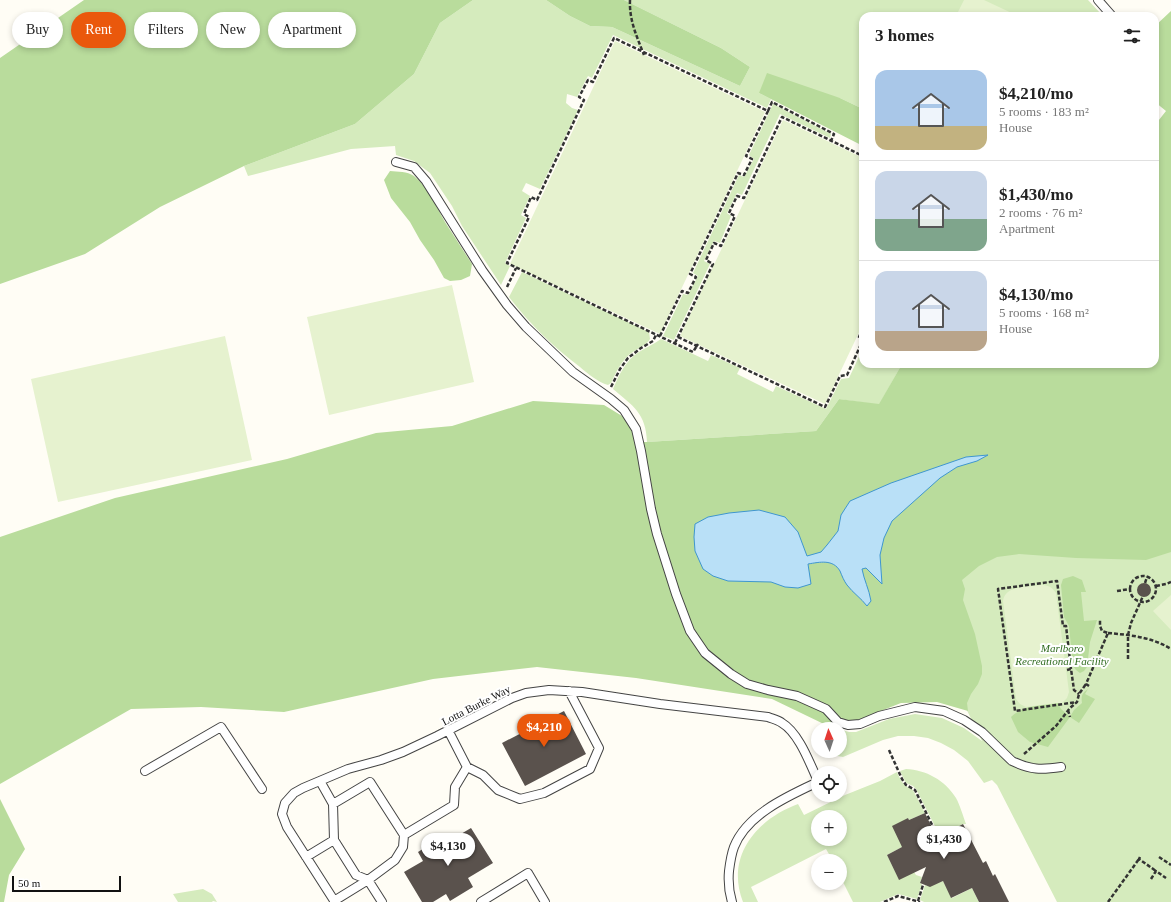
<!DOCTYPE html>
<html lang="en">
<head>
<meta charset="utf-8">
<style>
	:root { --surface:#fff; --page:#f6f6f6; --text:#222; --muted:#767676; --line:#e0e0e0; --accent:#ea580c }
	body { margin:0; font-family:"Times New Roman",serif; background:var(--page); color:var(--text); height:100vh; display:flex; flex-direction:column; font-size:15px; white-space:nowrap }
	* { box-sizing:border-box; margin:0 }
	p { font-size:13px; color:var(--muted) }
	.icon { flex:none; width:22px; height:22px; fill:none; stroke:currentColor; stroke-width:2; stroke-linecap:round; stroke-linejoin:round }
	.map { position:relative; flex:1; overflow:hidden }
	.side { position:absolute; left:859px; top:12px; width:300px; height:356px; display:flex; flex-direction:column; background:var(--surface); border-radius:12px; box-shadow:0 2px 6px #0003 }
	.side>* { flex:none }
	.hud { position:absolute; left:12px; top:12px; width:380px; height:36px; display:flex; gap:8px }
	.needle { width:26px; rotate:357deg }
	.buttons { position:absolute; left:811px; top:722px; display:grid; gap:8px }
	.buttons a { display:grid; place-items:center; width:36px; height:36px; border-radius:50%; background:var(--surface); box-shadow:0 2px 6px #0003; font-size:20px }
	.scale { position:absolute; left:12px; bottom:10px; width:109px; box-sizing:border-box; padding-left:4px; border:2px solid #111; border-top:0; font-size:11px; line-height:14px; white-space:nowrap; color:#111; -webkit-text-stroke:3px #fff; paint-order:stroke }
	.price { position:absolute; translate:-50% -34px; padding:0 9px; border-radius:14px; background:#fff; color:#222; font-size:13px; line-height:26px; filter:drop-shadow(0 1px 2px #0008) }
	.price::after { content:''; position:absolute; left:50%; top:24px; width:12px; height:9px; margin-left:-6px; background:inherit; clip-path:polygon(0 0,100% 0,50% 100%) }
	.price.on { background:var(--accent); color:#fff }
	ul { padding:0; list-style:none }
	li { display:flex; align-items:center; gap:12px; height:100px; padding:0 16px }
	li+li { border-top:1px solid var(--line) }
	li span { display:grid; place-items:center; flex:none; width:112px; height:80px; border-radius:12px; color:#555 }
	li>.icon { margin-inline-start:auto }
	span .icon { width:48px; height:48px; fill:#fffc; stroke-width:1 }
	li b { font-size:17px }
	h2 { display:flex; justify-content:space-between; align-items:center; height:48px; padding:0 16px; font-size:17px }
	.tag { padding:0 14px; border-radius:18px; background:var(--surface); box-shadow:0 2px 6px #0003; font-size:14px; line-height:36px }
	.tag.on { background:var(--accent); color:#fff }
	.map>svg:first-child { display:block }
	.green { fill:#d5ebbd; fill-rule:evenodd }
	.forest { fill:#b9dc9c }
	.pitch { fill:#e6f2cf }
	.water { fill:#b9e0f7; stroke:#3f96cf }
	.building { fill:#5a524d }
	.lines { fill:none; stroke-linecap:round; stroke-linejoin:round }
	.lane-casing { stroke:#444; stroke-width:10 }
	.path { stroke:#333; stroke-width:2.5; stroke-dasharray:4 2; stroke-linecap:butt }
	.lane { stroke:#fff; stroke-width:8 }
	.labels { text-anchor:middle; stroke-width:4; stroke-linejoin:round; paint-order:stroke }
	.park-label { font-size:11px; font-style:italic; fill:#2f6b1f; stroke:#fff }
	.street-label { font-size:11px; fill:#111; stroke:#fff }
</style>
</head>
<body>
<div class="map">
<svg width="1171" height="902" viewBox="0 0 1171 902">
	<rect width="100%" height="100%" fill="#fffdf5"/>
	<path class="green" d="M473,0H546L570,16L590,26L612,27L740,86L750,67L721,48L624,0H1088L1103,16H863V109L840,98L759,93L771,99L767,108L613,35L592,78L588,76L577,97L567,94L566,103L572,108L578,110L540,189L526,183L522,191L530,196L521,215L526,218L505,263L510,266L501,285L462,226L452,206L430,173L414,161L396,155L395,146L351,149L248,176L244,166L355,124L414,74L440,23Z
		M773,104L831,134L830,138L780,114L742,195L737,193L727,213L731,216L720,243L714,241L704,261L710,264L674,340L663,336L683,294L688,295L698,276L693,273L739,175L744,177L754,159L749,155Z
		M522,272L649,332L650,339C648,344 636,349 630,354C621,362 616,372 611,383L608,385C598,382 588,374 580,367C552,346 530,324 509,297Z
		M661,339L708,361L711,355L740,368L737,374L773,392L776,386L826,409L841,379L849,378L863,348V364H902L879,405L839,399L816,431L647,442C646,413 633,406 613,389C619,375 625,361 639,352C647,347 654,344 661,339Z
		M1171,537V902H1057L997,785L992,780L984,783L968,761L954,750L941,743L928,738L914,736H898L883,740L843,757L826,754L829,751H840V737L842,730L849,732H856L889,719L915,714L942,718L964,728L982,741L956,688L948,549Z
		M906,769C926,770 945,780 956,798C960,805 963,816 966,824H963L940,836L916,789L913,786L906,783L900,771Z
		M897,772C902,783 903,785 913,790L925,813L909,820L908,818L902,847L887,855L899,879L914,872L916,875L922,877L920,883L922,884L917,899L898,894L880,902H853L840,876V861H833L826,849L751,887L758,902H743C725,856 757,819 798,804L804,815L845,795L880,781ZM818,817H840V839H818Z
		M943,881L952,898L972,888L979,902H924L920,900L925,885L927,886Z
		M203,889L212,894L217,902L213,901L212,902H178L173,894Z"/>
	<path class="forest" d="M84,0H473L440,23L414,74L355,124L244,166L160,207L85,254L0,284V58Z
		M546,0H624L721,48L750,67L740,86L612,27L590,26L570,16Z
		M1171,11V552L1146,560L1076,558L1019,554L997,557L979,566L962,580L965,589L963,600L975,634L982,666V674L978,684L971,694L967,703L968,711L937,702L901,703L858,720L828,726L772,699L636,678L537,667L433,679L284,712L201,707L131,709L0,784V537L115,498L287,459L376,433L452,426L533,401L604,405L632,422L642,442H647L816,431L839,399L879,404L902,364H1155V125L1166,111L1155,102V26Z
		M767,73L840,98L863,109V146L759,93Z
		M390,171C398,172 407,171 414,176C429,188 436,206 445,222C454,236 463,250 472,264L470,276L461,280L450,281L444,278L434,260L420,240L410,222L391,198L384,180Z
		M1073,576L1082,580L1086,592H1081L1084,621L1097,620L1090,642L1087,667L1084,671L1080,673L1076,670L1073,666L1069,626L1064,617L1061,585L1063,579Z
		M1088,689L1085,694L1095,699L1079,723L1070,717L1048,747L1030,742L1018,732L1011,717C1024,705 1041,705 1058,703L1061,709L1070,717L1074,710L1082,703C1081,696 1082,693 1088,689Z
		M0,799L25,849L9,875L4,902H0Z"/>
	<path class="pitch" d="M964,0H984L1018,16H956Z
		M615,41L765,112L660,334L510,264Z
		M783,120L863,158V324L825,404L680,336Z
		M452,285L474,382L329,415L307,317Z
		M225,336L252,460L58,502L31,379Z
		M1041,585C1048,585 1052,587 1056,593L1069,692L1067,698L1062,703H1058L1026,707L1020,704L1016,699L1003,601C1005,585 1028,587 1041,585Z
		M1171,595V630L1153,611Z"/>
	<path class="water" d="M988,455L977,461L957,467L940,478L892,521L884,538L880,555L882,584L866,568L862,569C864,580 869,589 871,601L867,606C861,598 853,593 847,585C844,581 842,576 840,571C833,559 820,562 808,564L811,584L798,588L785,587L771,582L728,581L713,576L703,569L695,551L694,537L695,524L708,517L729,513L759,510L785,517L798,532L807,556L821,552L827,545L838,531L841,515L850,501L891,483L966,457Z"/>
	<path class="building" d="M1137 590a7 7 0 1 1 14 0a7 7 0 1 1-14 0Z
		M564,711L586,754L525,786L502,743Z
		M925,813L937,838L963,824L983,863L986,861L993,876L995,874L1009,902H979L972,888L951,898L943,881L930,887L920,883L926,867L899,880L887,855L902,847L892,826L908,818L909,820Z
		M471,828L493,863L468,878L473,887L450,901L446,894L433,902H422L404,872L423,861L418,852L440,838L444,844Z"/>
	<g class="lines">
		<g class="lane-casing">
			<path id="lane" d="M1098,0L1112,16
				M396,162L414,167L426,181L482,270L507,305L526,327L573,372L611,399L624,410L636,429L641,451L651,509L657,534L676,594L690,631L705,653L731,674L747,684L768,690L797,696L826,709L838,722L848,725L860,724L879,716L915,707L944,711L964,720L982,732L1012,761C1031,770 1041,770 1061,767
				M467,767L483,775L498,790L520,799L544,793L590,769L599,748L569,691
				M145,771L221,727L262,789
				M333,804L370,782L404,835L454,805L455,787L467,767L448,730
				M334,840L356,875L368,880L395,860L403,847L404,835
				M306,857L334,840L333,804L320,781
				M334,901L368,880L382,902
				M335,902L287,827L282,814L285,803L294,793L303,788L348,769L381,760L403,752L437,736L512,698L526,693L549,690L582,692L660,704L768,717C773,719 778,720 782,723C799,733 810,764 818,781
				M481,902L528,873L545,902
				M732,902C729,892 728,882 729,871C730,863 731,855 734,847C747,814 788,796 818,782"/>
		</g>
		<path class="path" d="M630,0C629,20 637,37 644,55
			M768,111L772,102L834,134L831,141
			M507,287L516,268
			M660,336L682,291L688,293L696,277L690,274L738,173L744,175L752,159L746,156L768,111L614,38L593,82L588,80L579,97L584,100L537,200L531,197L524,214L529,217L507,263C569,293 631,323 693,352L698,344
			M678,337L825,407L840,376L847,375L862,342L859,337L863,328
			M675,343L713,264L706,260L714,243L721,246L735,216L729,213L737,196L744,198L782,117L863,156
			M611,387L620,369L628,358L641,348L653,341L656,335
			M1130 589a13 13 0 1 1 26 0a13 13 0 1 1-26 0Z
			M1145,583L1147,577
			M1156,586L1166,584L1171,582
			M1117,591L1130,589
			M1108,633C1130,635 1152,637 1171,649
			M1128,659V635L1131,623L1143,596
			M1071,669L1066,626H1063L1057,581L998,589L1015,711L1077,702
			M1067,670L1071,669L1074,690L1079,694
			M1089,686L1086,684L1108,633L1102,631L1100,626V620
			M1068,710L1070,717
			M889,750L902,779L906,785L915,790L938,837
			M1024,754L1056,726L1070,708L1077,702L1079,694L1086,684
			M1140,857L1139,859L1156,871
			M1159,857L1171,865
			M1151,879L1156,871L1166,878
			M918,901L923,885
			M884,902L898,896L920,902
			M1108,902L1139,859"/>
		<use href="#lane" class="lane"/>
	</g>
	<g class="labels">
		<g class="park-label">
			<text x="1062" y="652">Marlboro<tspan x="1062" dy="13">Recreational Facility</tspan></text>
		</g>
		<g class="street-label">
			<text transform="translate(476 705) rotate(-27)" y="4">Lotta Burke Way</text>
		</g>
	</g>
</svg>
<div class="buttons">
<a><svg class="needle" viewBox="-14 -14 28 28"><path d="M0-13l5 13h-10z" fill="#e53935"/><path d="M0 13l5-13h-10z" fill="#767676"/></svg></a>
<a><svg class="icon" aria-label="locate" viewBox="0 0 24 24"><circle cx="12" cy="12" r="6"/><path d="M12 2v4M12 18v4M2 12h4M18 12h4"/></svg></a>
<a>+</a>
<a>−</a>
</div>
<div class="scale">50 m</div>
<b class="price on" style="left:544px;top:748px">$4,210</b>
<b class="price" style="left:944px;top:860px">$1,430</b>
<b class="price" style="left:448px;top:867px">$4,130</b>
<div class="hud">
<a class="tag">Buy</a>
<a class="tag on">Rent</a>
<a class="tag">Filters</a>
<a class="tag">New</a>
<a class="tag">Apartment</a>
</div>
<section class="side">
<h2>3 homes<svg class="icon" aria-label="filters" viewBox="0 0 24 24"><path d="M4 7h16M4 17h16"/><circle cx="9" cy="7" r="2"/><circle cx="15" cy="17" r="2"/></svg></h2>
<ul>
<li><span style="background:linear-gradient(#a9c7e8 70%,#c2b280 0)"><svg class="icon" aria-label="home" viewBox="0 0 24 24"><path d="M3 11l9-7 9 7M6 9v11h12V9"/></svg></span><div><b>$4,210/mo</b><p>5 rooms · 183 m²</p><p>House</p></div></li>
<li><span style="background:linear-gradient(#c9d6e8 60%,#7fa58c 0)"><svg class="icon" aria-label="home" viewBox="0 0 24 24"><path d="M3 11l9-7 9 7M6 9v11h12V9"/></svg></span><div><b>$1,430/mo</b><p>2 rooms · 76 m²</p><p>Apartment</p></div></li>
<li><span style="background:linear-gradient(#c9d6e8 75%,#b9a48a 0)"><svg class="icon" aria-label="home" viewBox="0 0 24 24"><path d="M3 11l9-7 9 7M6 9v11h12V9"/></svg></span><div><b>$4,130/mo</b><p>5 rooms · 168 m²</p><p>House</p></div></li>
</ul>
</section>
</div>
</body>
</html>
